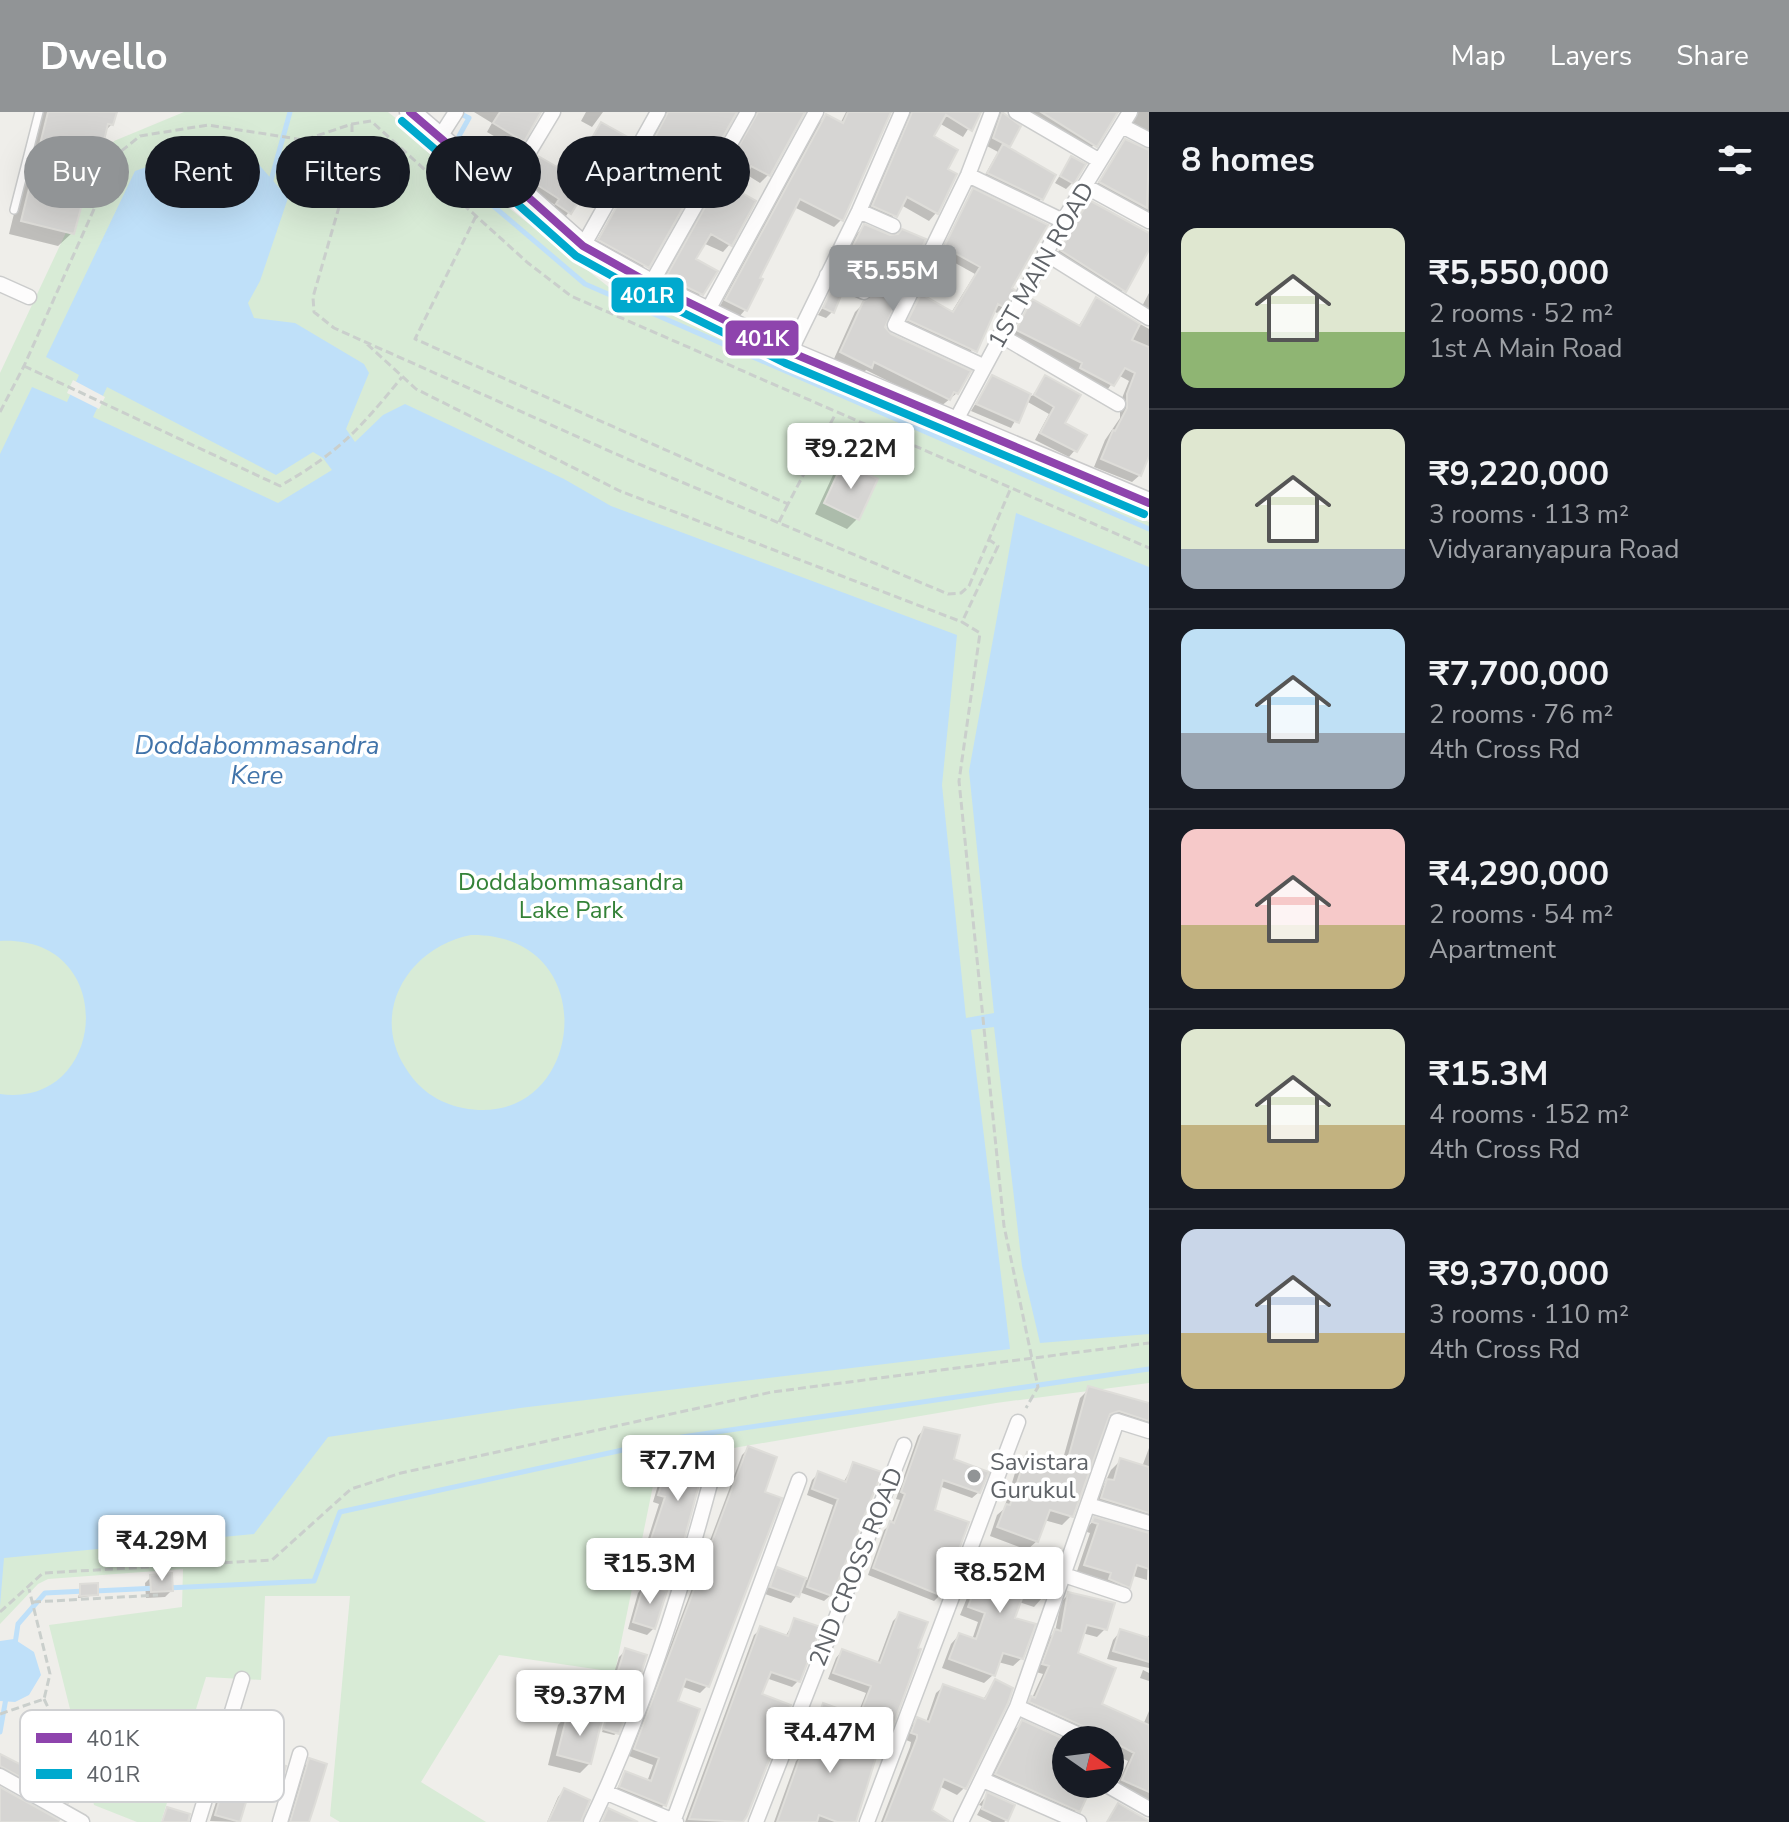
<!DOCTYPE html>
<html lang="en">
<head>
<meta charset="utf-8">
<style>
	:root { --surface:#171b24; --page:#242831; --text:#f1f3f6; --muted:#9ea1a6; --line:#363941; --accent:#919496 }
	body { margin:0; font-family:"Nunito Sans",sans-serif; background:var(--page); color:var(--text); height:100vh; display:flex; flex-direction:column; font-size:30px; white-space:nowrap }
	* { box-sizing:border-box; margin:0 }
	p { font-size:26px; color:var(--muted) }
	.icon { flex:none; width:44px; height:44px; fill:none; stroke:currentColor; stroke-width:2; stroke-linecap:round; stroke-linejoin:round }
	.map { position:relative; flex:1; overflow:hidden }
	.side { display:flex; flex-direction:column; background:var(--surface); width:640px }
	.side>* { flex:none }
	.top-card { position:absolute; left:24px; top:24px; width:760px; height:72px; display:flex; gap:16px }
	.needle { width:52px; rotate:104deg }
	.fabs { position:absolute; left:1052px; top:1614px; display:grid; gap:16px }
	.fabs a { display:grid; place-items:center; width:72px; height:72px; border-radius:50%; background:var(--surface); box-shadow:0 8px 32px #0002; font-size:40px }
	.price { position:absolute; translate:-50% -68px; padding:0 18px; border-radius:8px; background:#fff; color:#222; font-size:26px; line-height:52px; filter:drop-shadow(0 2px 4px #0008) }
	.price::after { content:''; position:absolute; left:50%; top:48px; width:24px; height:18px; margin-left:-12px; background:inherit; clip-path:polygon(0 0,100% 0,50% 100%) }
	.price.current { background:var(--accent); color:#fff }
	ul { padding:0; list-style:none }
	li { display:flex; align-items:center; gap:24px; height:200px; padding:0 32px }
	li+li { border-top:2px solid var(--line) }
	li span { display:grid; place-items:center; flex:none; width:224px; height:160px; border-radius:16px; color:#555 }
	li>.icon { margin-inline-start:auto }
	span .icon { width:96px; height:96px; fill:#fffc; stroke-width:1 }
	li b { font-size:34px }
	h2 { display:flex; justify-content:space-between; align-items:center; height:96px; padding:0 32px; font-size:34px }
	.pill { padding:0 28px; border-radius:36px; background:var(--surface); box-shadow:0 8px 32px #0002; font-size:28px; line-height:72px }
	.pill.current { background:var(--accent); color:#fff }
	header { display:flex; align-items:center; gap:48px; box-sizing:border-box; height:112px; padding:0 40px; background:var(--accent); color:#fff }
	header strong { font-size:38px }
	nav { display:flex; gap:44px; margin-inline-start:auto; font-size:28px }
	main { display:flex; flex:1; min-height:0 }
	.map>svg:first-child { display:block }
	.green { fill:#d8ebd6 }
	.water { fill:#bfe0f9; fill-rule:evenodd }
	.pier { fill:#efeeea }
	.shadow { fill:#0003 }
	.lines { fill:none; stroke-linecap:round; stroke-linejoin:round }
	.stream { stroke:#bfe0f9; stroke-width:5 }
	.building { fill:#d6d5d3; stroke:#deddd9; stroke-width:2 }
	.service-casing { stroke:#cbcccc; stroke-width:10 }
	.minor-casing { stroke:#cbcccc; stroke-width:17 }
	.secondary-casing { stroke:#cacacb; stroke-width:23 }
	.path { stroke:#cacfcc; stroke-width:3; stroke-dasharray:8 4; stroke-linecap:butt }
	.service { stroke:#fdfcfc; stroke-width:7 }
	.minor { stroke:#fdfcfc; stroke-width:14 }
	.secondary { stroke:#fdfcfc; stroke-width:20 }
	.bus-1-casing { stroke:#fff; stroke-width:14 }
	.bus-2-casing { stroke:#fff; stroke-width:14 }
	.bus-1 { stroke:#8e44ad; stroke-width:8 }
	.bus-2 { stroke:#00a9ce; stroke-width:8 }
	.poi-dot { fill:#919496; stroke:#fff; stroke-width:3 }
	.labels { text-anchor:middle; stroke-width:7; stroke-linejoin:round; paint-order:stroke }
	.street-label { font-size:24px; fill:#5f6368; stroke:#fff }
	.park-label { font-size:24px; fill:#348238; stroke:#fff }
	.poi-label { font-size:24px; fill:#5f6368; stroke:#fff; text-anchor:start }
	.water-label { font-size:26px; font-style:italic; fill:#4174aa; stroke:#fff }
	.key { fill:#fff; stroke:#cfd0d2; stroke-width:2 }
	.key-label { font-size:22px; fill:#5f6368 }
	.line-badge { stroke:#fff; stroke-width:3 }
	.badge-label { font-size:22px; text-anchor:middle; font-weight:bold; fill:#fff }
</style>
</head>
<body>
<header>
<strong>Dwello</strong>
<nav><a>Map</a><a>Layers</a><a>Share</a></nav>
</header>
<main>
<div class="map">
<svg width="1149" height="1710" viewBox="0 0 1149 1710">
	<rect width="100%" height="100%" fill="#efeeea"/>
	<path class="green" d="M184,0H388L610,176L1149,410V1271L996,1291L658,1349L615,1560L499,1543L421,1670L486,1710H340L330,1704L350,1484H265L261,1568L206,1565L161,1710H137L94,1693L49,1513L182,1495L183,1457L48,1467L38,1472L0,1512V261L94,61L114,29Z"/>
	<path class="water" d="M193,39H247L288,86L260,169L248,191L254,206L295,211L364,252L369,261L346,317L355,330L383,303L405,292L564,367L611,394L957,523L942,673L966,906L994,901L969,659L1016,401L1149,455V1222L1040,1231L1022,1154L994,915L971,918L1010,1237L520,1296L328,1325L254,1422L4,1446L0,1494V982C108,997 121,823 0,829V342L32,275L67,290L79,263L46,245L135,59ZM107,275L276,363L313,340L323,346L332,358L278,391L93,305ZM471,823C608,821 585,1020 463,996C438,991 418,977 405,955C369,898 411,834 471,823Z
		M14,1527L34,1540L41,1563L29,1583L15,1590L0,1589V1529Z"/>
	<path class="pier" d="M73,268L105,285L99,297L67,281Z"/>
	<path class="shadow" d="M39,0H114L112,12L103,21L72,121L58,134L9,122Z
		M474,0H540L507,51L503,48L511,34L487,20L492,11Z
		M586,0H603L592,15L581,9Z
		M666,0H734L639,162L592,136L632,70L661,87L675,62L643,44Z
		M747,0H803L768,63L760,71L744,61L734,79L730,132L723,140L703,131L694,148L701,181L693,189L660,173L750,14Z
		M846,0H891L841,108L834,115L794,95L745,198L738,206L719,196L818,12L826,4L840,12Z
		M898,0H979L963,25L939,11L931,25L945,58L955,63L936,101L929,109L901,93L888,111L866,102L905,12L902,1Z
		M990,0H1004L1005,36L1041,87L1035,93L982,68L998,40L987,34Z
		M1014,0H1117L1087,42Z
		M1128,0H1149V29L1129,18L1133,8Z
		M602,13L597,84L591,90L580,83L564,107L551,99L555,93L521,72L539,46L570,64Z
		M1126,29L1149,40V107L1093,78Z
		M1071,46L1072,71L1066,77L1055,71Z
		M973,79L1009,176L1003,195L997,201L992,198L968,245L904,215L921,185L951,201L975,162L939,142Z
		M1089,90L1149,123V133L1118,185L1055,145Z
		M864,114L889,125L883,215L957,281L940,295L866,258L862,263L833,249L855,200L865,190L863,180L834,167L856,123Z
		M833,179L832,200L826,206L818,203Z
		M1149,181V207L1139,200Z
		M1096,187L1149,217V339L1140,363L1132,370L1094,355L1105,328L1120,306V291L1129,269L1118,263L1105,281L1010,226L1033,190L1078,215Z
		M992,265L1032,284L1046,265L1075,338L1069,345L1035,328L1049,302L1026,289L1011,316L971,299Z
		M843,353L857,407L847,417L815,402L833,363Z
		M1089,1277L1149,1293V1323L1105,1309L1071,1404L1062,1413L1044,1408L1037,1429L1027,1438L990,1424L997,1403L1004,1397L1018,1351L1027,1342L1061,1354L1080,1286Z
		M924,1317L979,1380L972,1386L939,1374L932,1399L940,1483L934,1489L868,1463L884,1418L891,1412L900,1388L896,1387L918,1324Z
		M1149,1336V1416L1093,1395L1111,1358L1121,1348L1142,1355Z
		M748,1337L707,1574L700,1581L683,1575L676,1591L664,1693L658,1699L614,1682L625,1662L647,1670L653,1653L629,1644L742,1343Z
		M854,1352L831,1483L824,1489L799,1480L791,1491L765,1482L778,1458L807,1468L833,1393L807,1383L812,1368L818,1362L843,1371Z
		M678,1356L699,1365L680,1435L673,1442L646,1433L659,1392L653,1390L658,1373L664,1367L670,1369Z
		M1095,1407L1149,1422L1147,1468L1130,1463L1115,1481L1076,1462L1090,1421L1084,1419Z
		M988,1445L1042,1486L1034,1495L1019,1490L1013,1507L1022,1546L1013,1554L998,1550L993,1563L984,1571L942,1556L951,1532L959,1523L972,1528L978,1510L960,1503L980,1454Z
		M151,1465L171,1479L165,1485L146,1486L145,1471Z
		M81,1474L96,1483L78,1486Z
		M644,1474L654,1516L647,1523L628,1517L638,1481Z
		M1069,1482L1105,1517L1097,1525L1082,1521L1076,1543L1099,1593L1143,1613L1149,1599V1691L1116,1676L1128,1649L1110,1641V1628H1087L1024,1595L1032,1586L1043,1562L1036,1560L1047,1528L1055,1520L1061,1490Z
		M900,1502L891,1613L884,1619L855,1609L866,1581L828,1567L836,1546L842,1539L877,1552L893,1509Z
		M795,1508L798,1569L792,1575L766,1566L760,1584L788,1594L741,1710H685L754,1523L761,1517L785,1525Z
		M1120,1520L1147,1527L1149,1523V1556L1107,1547L1113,1528Z
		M626,1538L637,1567L631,1574L612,1568L619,1545Z
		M1143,1558L1149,1561V1569L1140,1566Z
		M995,1570L964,1676L957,1683L939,1674L930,1699L947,1710H881L910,1635L911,1630L906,1628L911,1614L918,1607L926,1610L936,1581L944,1574L982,1589Z
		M824,1593L843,1629L855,1710H774L796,1649L803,1642L814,1646L823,1622L811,1618Z
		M568,1602L590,1651L580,1661L548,1653L558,1613Z
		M608,1604L617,1621L614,1623L602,1620Z
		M1022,1611L1066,1630V1655L1053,1649L1050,1655L1066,1664V1672H1081L1089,1677L1071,1706L989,1670L1014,1618Z
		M0,1643L66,1689L60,1695L0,1662Z
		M261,1649L279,1671L273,1677L250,1670L238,1710L210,1709L223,1668L229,1661L251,1668Z
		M310,1649L307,1710H286L303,1655Z
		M564,1678L579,1710H547L558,1685Z
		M987,1683L1007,1708L1004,1710H992L977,1703L982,1694L979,1693Z"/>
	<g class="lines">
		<path class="stream" d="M459,1L469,6L459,24
			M446,48L444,52L585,172L1149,417
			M270,72L290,0
			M167,1476L314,1469L340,1400L682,1325L1149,1257
			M95,1479L157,1476
			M15,1532L18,1512L45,1481L85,1479
			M0,1620L6,1586"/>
	</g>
	<path class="building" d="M48,0H117L113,13L108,12L100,45L95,44L74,122L21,109Z
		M500,0H541L524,30L493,11Z
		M668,0H737L649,156L598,128L632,67L663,86L681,54L650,35Z
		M758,0H805L770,64L751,54L737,78L756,89L732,134L711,122L696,147L718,159L703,183L666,165Z
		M848,0H891L843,109L800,87L760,166L763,167L747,199L725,188L826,2L843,11Z
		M912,0H981L972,19L946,3L934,24L958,38L948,57L957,62L938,102L907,85L897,105L872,94Z
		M1002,0L1021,14L1010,35L993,26Z
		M1041,0H1118L1097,35Z
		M601,10L631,27L599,85L586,77L571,102L556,92L559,87L525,65L538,44L571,63Z
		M1125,27L1149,38L1147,96L1099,70Z
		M1003,32L1056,63L1043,88L987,61Z
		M1071,44L1086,52L1074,72L1060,64Z
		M973,76L1048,113L1012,176L1015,178L1005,196L998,192L977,240L908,208L921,182L953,200L980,155L944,135Z
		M1089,88L1149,121V138L1126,180L1060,138Z
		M864,112L890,123L898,122L902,117L926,127L885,215L891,222L971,259L958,282L954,280L950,288L874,250L872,256L840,240L863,190L873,183L871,172L841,158Z
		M832,176L842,181L834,201L823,196Z
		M1096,185L1140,212L1132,228L1149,235V344L1141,364L1101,347L1113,318L1115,319L1127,296V282L1135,261L1125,256L1114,274L1080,256L1082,251L1016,218L1032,187L1080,214Z
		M992,263L1031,282L1019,311L976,292Z
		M1045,263L1081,283L1065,311L1087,323L1077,340L1040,321L1054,295L1034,283Z
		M843,350L878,367L859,408L824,391Z
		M1088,1274L1149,1291V1309L1119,1299L1110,1302L1073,1405L1050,1398L1038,1430L997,1415L1006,1392L1010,1393L1027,1340L1066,1354Z
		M924,1315L960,1323L954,1347L989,1360L980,1381L943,1368L935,1398L969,1410L942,1484L873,1456L890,1409L894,1411L905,1382L901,1380Z
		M748,1334L777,1345L765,1380L782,1386L709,1575L686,1567L678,1589L700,1597L666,1694L619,1675L625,1659L651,1669L659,1646L634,1637Z
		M1120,1346L1149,1355V1401L1101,1386L1107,1367L1114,1368Z
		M708,1348L709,1358L701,1365L682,1436L651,1427L665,1385L658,1383L664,1365L674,1368L677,1355Z
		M853,1350L882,1360L832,1484L807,1475L838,1387L812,1377L818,1359L846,1370Z
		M1094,1405L1149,1421V1457L1137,1453L1130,1476L1109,1467L1111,1461L1084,1453L1098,1412L1092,1410Z
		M988,1443L1052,1464L1044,1487L1024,1481L1015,1506L1036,1512L1023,1547L1003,1541L995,1564L949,1547L959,1521L976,1527L985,1501L968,1495Z
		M777,1455L806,1466L799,1485L770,1475Z
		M172,1461L173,1479L151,1480L150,1463Z
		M98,1471V1483L80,1484V1472Z
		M644,1472L667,1479L655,1517L633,1510Z
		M1068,1480L1115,1491L1107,1518L1087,1513L1078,1541L1116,1556L1102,1592L1149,1613V1680L1122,1668L1134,1641L1110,1628H1100L1094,1619L1029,1590L1031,1584L1035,1586L1049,1554L1042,1552L1055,1517L1061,1519Z
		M899,1500L928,1510L918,1536L921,1537L893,1614L860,1602L871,1574L833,1561L842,1537L880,1551Z
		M794,1506L821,1515L800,1570L771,1560L762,1582L791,1593L747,1704L743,1710L689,1707L760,1514L788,1524Z
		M1120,1517L1149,1526V1550L1113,1539Z
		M625,1536L647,1543L639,1568L617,1562Z
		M995,1567L1013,1576L1008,1591L966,1677L944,1667L932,1698L951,1710H884L917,1626V1623L911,1621L917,1605L929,1610L943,1572L985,1587Z
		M823,1591L854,1602L845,1628L878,1639L856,1710H837L819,1703L817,1710H777L802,1640L817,1645L828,1615L816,1611Z
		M568,1600L602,1608L591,1652L557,1643Z
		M608,1602L624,1607L619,1622L603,1617Z
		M1022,1608L1066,1628V1644L1059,1641L1052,1654L1066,1661V1672L1091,1676L1080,1700L995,1662Z
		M0,1642L74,1680L68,1691L0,1654Z
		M309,1646L327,1652L315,1692L309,1710H290Z
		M261,1647L286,1654L281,1672L256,1664Z
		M228,1659L253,1667L240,1710L215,1703Z
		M0,1675L59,1708L58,1710H0Z
		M564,1676L590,1688L581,1710H548Z
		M987,1680L1015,1693L1008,1709L982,1697Z
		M1118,1691L1149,1709V1710H1107Z
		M167,1695L190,1702L188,1710H162Z
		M608,1696L638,1710H602Z"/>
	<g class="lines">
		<g class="service-casing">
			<path id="service" d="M14,98L39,0"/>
		</g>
		<g class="minor-casing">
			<path id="minor" d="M1016,0L1100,49
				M1122,14L1149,28
				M440,25L456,0
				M968,63L1063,109
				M511,70L553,0
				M1085,74L1149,109
				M859,99L893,114
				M583,134L658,0
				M1045,141L1149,206
				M827,163L864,180
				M0,172L29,185
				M651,172L748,0
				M707,200L816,0
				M1000,223L1118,292
				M790,240L859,99L902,0
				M983,254L895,213L968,63L992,0
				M956,308L1063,109L1130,0
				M1088,1393L1149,1411
				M1064,1463L1124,1483
				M1017,1595L1090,1628
				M0,1664L82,1710
				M983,1668L1079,1710
				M1105,1672L1149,1697
				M605,1680L676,1710
				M198,1710L242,1567
				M280,1710L300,1642
				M591,1710C643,1601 680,1484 711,1368
				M673,1710L799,1368
				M756,1710L904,1333
				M867,1710L1018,1310
				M961,1710L1017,1595L1117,1309L1149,1319"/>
		</g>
		<g class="secondary-casing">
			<path id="secondary" d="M410,0L458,41L511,70L583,134L651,172L790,240L1149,391"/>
		</g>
		<path class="path" d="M352,12V50L313,185L314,200L334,216L634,350L948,482L961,481L969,474L1010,378
			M476,104L415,227L788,392L836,301
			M367,232L416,277L620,379L962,510
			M24,254L280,374C339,340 359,318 402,265
			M0,300L24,254L119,41L140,24L208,13L304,28L352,12L371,9L528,151L571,184L1149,436
			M779,410L788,392
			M988,427L998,434L962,510L980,521L959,669L1004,1114L1038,1275L1026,1296
			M33,1490L158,1483
			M0,1500L43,1461L272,1448L351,1377L401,1361L772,1280L1149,1231
			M44,1587L62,1625
			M0,1602L44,1587L50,1562L29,1477"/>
		<use href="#service" class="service"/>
		<use href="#minor" class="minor"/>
		<use href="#secondary" class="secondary"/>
		<g class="bus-1-casing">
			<path id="bus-1" d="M410,0L458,41L511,70L583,134L651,172L790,240L1149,391"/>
		</g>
		<g class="bus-2-casing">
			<path id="bus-2" d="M402,9L451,51L504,80L576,144L645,182L785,251L1144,402"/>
		</g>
		<use href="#bus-1" class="bus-1"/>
		<use href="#bus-2" class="bus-2"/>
	</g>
	<circle class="poi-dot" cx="974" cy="1364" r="8"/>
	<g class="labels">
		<g class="street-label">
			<text transform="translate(1041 153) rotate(-60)" y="8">1ST MAIN ROAD</text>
			<text transform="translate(856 1455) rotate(-68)" y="8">2ND CROSS ROAD</text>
		</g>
		<g class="park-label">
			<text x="571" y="778">Doddabommasandra<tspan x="571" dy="28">Lake Park</tspan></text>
		</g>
		<g class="poi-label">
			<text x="990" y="1358">Savistara<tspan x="990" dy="28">Gurukul</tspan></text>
		</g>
		<g class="water-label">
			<text x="257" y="642">Doddabommasandra<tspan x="257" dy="30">Kere</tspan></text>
		</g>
	</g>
	<rect x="20" y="1598" width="264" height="92" rx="12" class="key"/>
	<rect x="36" y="1621" width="36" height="10" fill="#8e44ad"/>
	<rect x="36" y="1657" width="36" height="10" fill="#00a9ce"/>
	<g class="key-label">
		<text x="86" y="1634">401K</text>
		<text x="86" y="1670">401R</text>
	</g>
	<g class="line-badge">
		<rect x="610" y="164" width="75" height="38" rx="8" fill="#00a9ce"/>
		<rect x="724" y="207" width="76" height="38" rx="8" fill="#8e44ad"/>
	</g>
	<g class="badge-label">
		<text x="647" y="191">401R</text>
		<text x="762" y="234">401K</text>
	</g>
</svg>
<div class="fabs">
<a><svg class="needle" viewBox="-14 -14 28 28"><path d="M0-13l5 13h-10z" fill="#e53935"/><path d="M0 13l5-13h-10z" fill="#9ea1a6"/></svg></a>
</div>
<b class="price current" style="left:893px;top:201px">₹5.55M</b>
<b class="price" style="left:851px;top:379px">₹9.22M</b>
<b class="price" style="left:678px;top:1391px">₹7.7M</b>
<b class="price" style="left:162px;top:1471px">₹4.29M</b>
<b class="price" style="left:650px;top:1494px">₹15.3M</b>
<b class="price" style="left:1000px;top:1503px">₹8.52M</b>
<b class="price" style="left:580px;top:1626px">₹9.37M</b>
<b class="price" style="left:830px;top:1663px">₹4.47M</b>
<div class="top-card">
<a class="pill current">Buy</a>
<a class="pill">Rent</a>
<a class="pill">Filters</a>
<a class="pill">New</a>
<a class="pill">Apartment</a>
</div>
</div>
<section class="side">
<h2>8 homes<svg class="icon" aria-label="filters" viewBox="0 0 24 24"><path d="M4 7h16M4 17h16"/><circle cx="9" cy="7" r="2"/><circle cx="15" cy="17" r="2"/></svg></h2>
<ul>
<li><span style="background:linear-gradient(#dfe7d0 65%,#8fb573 0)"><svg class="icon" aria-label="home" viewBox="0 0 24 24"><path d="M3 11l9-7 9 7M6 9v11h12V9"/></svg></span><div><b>₹5,550,000</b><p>2 rooms · 52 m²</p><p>1st A Main Road</p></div></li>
<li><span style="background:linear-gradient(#dfe7d0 75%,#9aa5b1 0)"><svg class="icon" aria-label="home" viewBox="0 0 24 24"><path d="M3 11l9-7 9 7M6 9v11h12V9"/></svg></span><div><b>₹9,220,000</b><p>3 rooms · 113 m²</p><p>Vidyaranyapura Road</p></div></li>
<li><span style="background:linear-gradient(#bfe0f5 65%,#9aa5b1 0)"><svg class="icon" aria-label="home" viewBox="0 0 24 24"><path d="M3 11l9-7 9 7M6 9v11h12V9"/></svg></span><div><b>₹7,700,000</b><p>2 rooms · 76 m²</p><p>4th Cross Rd</p></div></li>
<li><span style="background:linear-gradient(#f6c9c9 60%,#c2b280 0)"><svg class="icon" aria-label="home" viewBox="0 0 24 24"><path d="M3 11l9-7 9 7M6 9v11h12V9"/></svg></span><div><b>₹4,290,000</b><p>2 rooms · 54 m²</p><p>Apartment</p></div></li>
<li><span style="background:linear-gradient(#dfe7d0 60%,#c2b280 0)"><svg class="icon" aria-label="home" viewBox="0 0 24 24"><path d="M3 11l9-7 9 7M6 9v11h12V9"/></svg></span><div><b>₹15.3M</b><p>4 rooms · 152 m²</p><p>4th Cross Rd</p></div></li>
<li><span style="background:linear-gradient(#c9d6e8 65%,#c2b280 0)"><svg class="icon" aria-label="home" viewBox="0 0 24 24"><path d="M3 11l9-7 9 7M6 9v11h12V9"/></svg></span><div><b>₹9,370,000</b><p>3 rooms · 110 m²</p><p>4th Cross Rd</p></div></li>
</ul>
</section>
</main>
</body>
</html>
